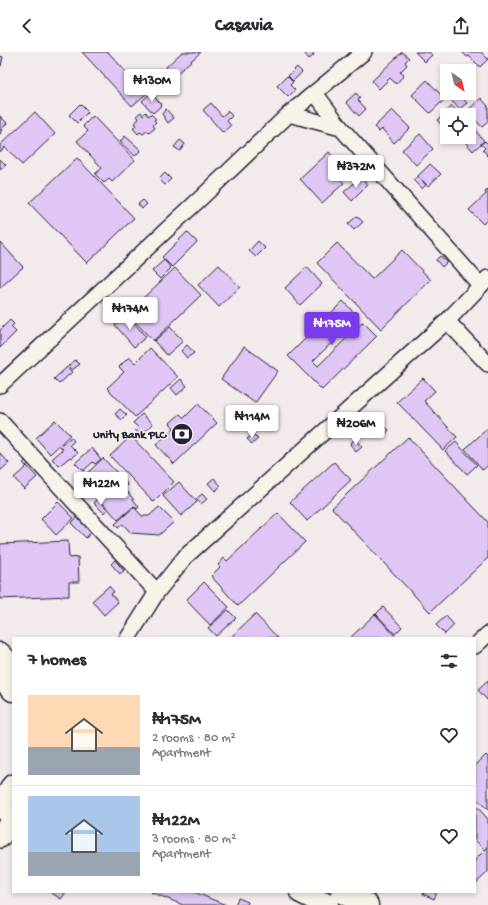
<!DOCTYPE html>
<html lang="en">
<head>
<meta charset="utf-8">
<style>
	:root { --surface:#fff; --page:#f2f2f3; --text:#2b2b33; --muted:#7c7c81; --line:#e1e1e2; --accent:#7c3aed }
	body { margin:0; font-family:"Gochi Hand",sans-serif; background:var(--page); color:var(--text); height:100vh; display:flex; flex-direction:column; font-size:15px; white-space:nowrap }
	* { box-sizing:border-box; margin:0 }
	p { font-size:13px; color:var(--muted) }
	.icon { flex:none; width:22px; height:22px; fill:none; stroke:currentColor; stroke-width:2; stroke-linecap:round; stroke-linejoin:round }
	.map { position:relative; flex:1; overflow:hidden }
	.sheet { position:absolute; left:12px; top:585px; width:464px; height:256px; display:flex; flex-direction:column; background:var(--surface); border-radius:0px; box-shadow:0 2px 6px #0003 }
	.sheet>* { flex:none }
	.needle { width:26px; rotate:146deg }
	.tools { position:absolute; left:440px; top:12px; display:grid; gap:8px }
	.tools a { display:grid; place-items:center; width:36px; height:36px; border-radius:0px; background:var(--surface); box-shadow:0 2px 6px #0003; font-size:20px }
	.price { position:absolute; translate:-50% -34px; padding:0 9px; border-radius:4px; background:#fff; color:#222; font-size:13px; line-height:26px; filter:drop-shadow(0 1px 2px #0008) }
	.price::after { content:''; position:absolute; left:50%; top:24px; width:12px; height:9px; margin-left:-6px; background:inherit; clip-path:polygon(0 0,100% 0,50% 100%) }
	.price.active { background:var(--accent); color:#fff }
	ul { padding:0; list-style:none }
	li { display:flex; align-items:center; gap:12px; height:100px; padding:0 16px }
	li+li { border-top:1px solid var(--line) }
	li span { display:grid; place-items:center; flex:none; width:112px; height:80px; border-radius:0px; color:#555 }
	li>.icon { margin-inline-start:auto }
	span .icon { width:48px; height:48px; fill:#fffc; stroke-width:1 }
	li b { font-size:17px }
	h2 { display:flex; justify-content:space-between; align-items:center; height:48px; padding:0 16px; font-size:17px }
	header { display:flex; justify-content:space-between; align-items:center; height:52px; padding:0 16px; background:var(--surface); font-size:18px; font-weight:700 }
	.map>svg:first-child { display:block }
	.building { fill:#e0c6f5; stroke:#22223b }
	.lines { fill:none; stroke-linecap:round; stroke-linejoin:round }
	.minor-casing { stroke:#22223b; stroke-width:18 }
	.secondary-casing { stroke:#22223b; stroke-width:24 }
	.trunk-casing { stroke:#22223b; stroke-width:25 }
	.minor { stroke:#f7f3e8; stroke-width:15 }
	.secondary { stroke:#f7f3e8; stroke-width:21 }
	.trunk { stroke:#f7f3e8; stroke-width:22 }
	.labels { text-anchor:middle; stroke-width:3; stroke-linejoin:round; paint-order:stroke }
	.poi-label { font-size:12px; font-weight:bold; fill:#22223b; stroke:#f7f3e8; text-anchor:end }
</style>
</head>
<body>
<header><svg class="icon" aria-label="back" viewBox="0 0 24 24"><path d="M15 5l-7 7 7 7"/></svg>Casavia<svg class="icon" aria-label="share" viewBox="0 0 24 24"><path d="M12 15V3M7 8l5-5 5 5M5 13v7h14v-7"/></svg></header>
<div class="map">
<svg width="488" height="853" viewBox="0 0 488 853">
	<rect width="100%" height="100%" fill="#f2eaeb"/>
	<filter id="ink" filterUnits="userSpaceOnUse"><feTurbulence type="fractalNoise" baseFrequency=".025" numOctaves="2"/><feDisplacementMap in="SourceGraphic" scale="8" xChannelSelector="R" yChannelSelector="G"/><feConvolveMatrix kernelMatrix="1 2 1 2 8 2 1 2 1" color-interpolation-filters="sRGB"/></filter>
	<g filter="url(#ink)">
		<path class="building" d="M82,0H108L146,42L132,54Z
			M182,0H201L174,24L166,15Z
			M307,0H312L314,3L309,7L305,2Z
			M402,0L409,6L405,10L407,13L400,20L404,23L396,32L390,26L379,37L372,29Z
			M415,0H429L432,3L425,10Z
			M462,0H481L488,7L480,15L469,4L467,5Z
			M0,4L3,5L1,14H0Z
			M297,15L302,20L293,29L288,24Z
			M287,24L293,30L290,33L295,38L288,45L277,34Z
			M427,28L445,47L430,61L412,43Z
			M447,39V41H458L467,51L459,57L445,41Z
			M151,41L162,53L153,61L142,49Z
			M356,41L360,46L358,48L366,57L359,64L346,50Z
			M481,46L488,54V70L482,75L467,59Z
			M211,51L222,64L228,59L232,64L227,69L231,74L223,81L203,58Z
			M80,52L88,60L77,71L69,63Z
			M452,54L460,63H447V79L437,68Z
			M166,57L174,66L168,71L162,62Z
			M392,58L410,76L394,91L382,77L379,80L374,75Z
			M35,60L55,82L22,113L5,95L0,100V93Z
			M141,60L143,63L146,60L148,64L151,62L156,67L154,68L156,70L153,73L155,76L149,81L147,79L143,82L140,80L138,82L133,76L136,74L134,71L139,67L137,63Z
			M0,64L7,71L1,78L3,80L0,82Z
			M93,64L135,108L112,130L109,127L104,131L95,122L102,116L77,89L88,79L83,74Z
			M472,72L477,77L469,85V75Z
			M476,79L484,89L473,99L465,90Z
			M420,82L433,97L416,113L402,98Z
			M125,84L141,98L135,104L120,90Z
			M461,85H469L465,89Z
			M180,88L185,92L180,99L174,95Z
			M485,89L488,92V104L483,98L485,96L481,92Z
			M329,100L346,119L339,126L344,131L322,151L300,127Z
			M77,106L134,166L87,211L29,151Z
			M0,107L6,113L0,118Z
			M430,112L441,122L428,134L418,124Z
			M165,121L171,127L165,133L159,127Z
			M418,124L426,133L422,137L413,128Z
			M361,125L368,133L352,149L344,140Z
			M488,138V167L483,172L469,158L486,142L485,140Z
			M143,148L147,152L142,157L138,152Z
			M357,164L363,170L354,178L348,172Z
			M187,180L197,190L172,215L162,205Z
			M258,189L265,196L256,205L249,199Z
			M0,190L23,215L0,236Z
			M337,191L372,227L402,198L431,228L381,277L317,211Z
			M440,204L447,210L442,215L436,208Z
			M164,208L171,216L160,227L152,219Z
			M219,213L240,235L219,255L198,233Z
			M307,215L322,232L300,253L285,236Z
			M175,216L201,243L153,289L127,261Z
			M343,249L358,265L313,309L318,314L363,270L377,284L322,338L288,304Z
			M127,263L146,285L134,295L115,273Z
			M10,268L14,272L11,275L16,280L0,296V278Z
			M170,275L183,289L167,303L154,289Z
			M187,293L194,301L187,306L181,299Z
			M244,294L278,319L255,351L221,327Z
			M150,296L178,325L135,365L107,336L124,320L119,315L129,305L135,311Z
			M75,308L80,312L72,318L68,314Z
			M67,315L72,320L59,332L54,327Z
			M423,326L435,339L424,349L457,385L443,398L397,350Z
			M181,327L187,334L177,343L171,336Z
			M198,352L217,371L174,412L156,393L174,376L170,371L180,362L184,366Z
			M120,357L127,363L122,368L115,362Z
			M142,362L153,372L141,383L135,378L138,375L133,371Z
			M55,368L70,383L50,402L36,386Z
			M380,369L389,378L384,384L375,374Z
			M488,376V413L483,418L465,397Z
			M253,382L258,387L252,392L247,387Z
			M131,384L174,430L154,450L110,404Z
			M71,385L74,389L70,393L78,401L72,406L70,405L59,414L52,407L63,397L60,395Z
			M408,385L488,470V506L430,560L332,456Z
			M355,387L362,395L356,400L350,392Z
			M456,390L477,413L467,422L445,399Z
			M92,396L101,407L95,412L93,410L83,419L75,411Z
			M0,401L9,411L0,419Z
			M103,406L117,421L91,444L78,430Z
			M27,407L30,411L26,414L23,411Z
			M334,410L351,428L307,469L290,450Z
			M27,414L37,425L24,437L14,426Z
			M118,421L128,433L125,436L139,455L137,457L134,454L118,468L95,442Z
			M214,426L221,434L215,439L208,431Z
			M179,430L197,450L181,464L163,444Z
			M202,442L207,447L201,452L196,447Z
			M98,447L107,457L104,461L94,451Z
			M58,450L74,466L56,483L41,467Z
			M134,455L142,464H149L159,455L174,470L159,483L131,481L123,472L118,476L115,472Z
			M278,461L305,490L238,554L211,524L220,515L218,513L224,506L227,509Z
			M79,464L93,478L86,486L71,471Z
			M68,489L69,506L78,505L79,530H69V544L0,547V492Z
			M115,508L124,519L120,522L111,512Z
			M204,530L229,555L210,573L186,548Z
			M109,534L114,540L111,542L118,550L104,563L92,549Z
			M383,555L402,575L395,582L376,562Z
			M228,558L236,566L216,584L208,576Z
			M255,562L278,586H230Z
			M375,562L397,586H350Z
			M446,564L454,573L445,582L436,573Z
			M488,629V649L478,638Z
			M486,703L488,705V758L475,745V714Z
			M477,755L488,767V795L485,798L475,788V757Z
			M488,795V820L475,832V808Z
			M50,840H66L61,847Z
			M151,840H194L226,853H183Z
			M424,840H437L434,847L423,842Z
			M238,846L248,850L247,853H235Z"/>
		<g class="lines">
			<g class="minor-casing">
				<path id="minor" d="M315,41L341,76L480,233
					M289,62L341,76
					M447,269L488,312
					M0,333L203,144L289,62L364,0
					M0,369L157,540
					M128,586L157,540L185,505L447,269L488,226
					M475,594L488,582"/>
			</g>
			<g class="secondary-casing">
				<path id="secondary" d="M0,756L13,733
					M0,785L13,765"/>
			</g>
			<g class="trunk-casing">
				<path id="trunk" d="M0,602L13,615
					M0,624L13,638
					M301,840L327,853
					M342,840L367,853"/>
			</g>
			<use href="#minor" class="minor"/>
			<use href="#secondary" class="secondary"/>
			<use href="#trunk" class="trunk"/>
		</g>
	</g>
	<defs>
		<g id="bank-disc" transform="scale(1.15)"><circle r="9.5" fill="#22223b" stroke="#f7f3e8"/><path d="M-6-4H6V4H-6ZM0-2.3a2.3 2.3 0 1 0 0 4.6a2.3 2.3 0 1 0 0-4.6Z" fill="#fff"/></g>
	</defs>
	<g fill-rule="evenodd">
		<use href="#bank-disc" x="182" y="382"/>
	</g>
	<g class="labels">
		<g class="poi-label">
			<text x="166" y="386">Unity Bank PLC</text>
		</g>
	</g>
</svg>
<div class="tools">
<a><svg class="needle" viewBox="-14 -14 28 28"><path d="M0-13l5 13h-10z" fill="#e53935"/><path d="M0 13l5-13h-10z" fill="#7c7c81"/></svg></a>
<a><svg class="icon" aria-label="locate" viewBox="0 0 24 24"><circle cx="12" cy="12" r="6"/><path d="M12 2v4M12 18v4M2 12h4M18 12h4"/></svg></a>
</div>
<b class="price" style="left:152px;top:51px">₦130M</b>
<b class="price" style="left:356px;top:137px">₦372M</b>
<b class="price" style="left:130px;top:279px">₦174M</b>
<b class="price active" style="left:332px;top:294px">₦175M</b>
<b class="price" style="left:252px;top:387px">₦114M</b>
<b class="price" style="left:356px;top:394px">₦206M</b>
<b class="price" style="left:101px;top:454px">₦122M</b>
<section class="sheet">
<h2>7 homes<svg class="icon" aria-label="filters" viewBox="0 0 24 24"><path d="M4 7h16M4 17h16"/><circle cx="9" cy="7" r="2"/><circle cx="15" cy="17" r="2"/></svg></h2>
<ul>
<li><span style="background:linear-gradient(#ffd9b3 65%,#9aa5b1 0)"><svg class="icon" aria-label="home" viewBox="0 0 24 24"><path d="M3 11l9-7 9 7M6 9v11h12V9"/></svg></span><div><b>₦175M</b><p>2 rooms · 80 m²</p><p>Apartment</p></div><svg class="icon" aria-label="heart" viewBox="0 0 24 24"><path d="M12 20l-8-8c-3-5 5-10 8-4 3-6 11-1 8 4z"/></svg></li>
<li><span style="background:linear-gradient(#a9c7e8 70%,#9aa5b1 0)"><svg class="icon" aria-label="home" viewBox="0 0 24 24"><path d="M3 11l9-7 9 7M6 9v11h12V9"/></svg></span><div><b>₦122M</b><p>3 rooms · 80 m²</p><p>Apartment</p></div><svg class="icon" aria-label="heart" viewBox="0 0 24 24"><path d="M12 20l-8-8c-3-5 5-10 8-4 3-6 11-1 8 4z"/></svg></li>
</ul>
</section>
</div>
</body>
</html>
